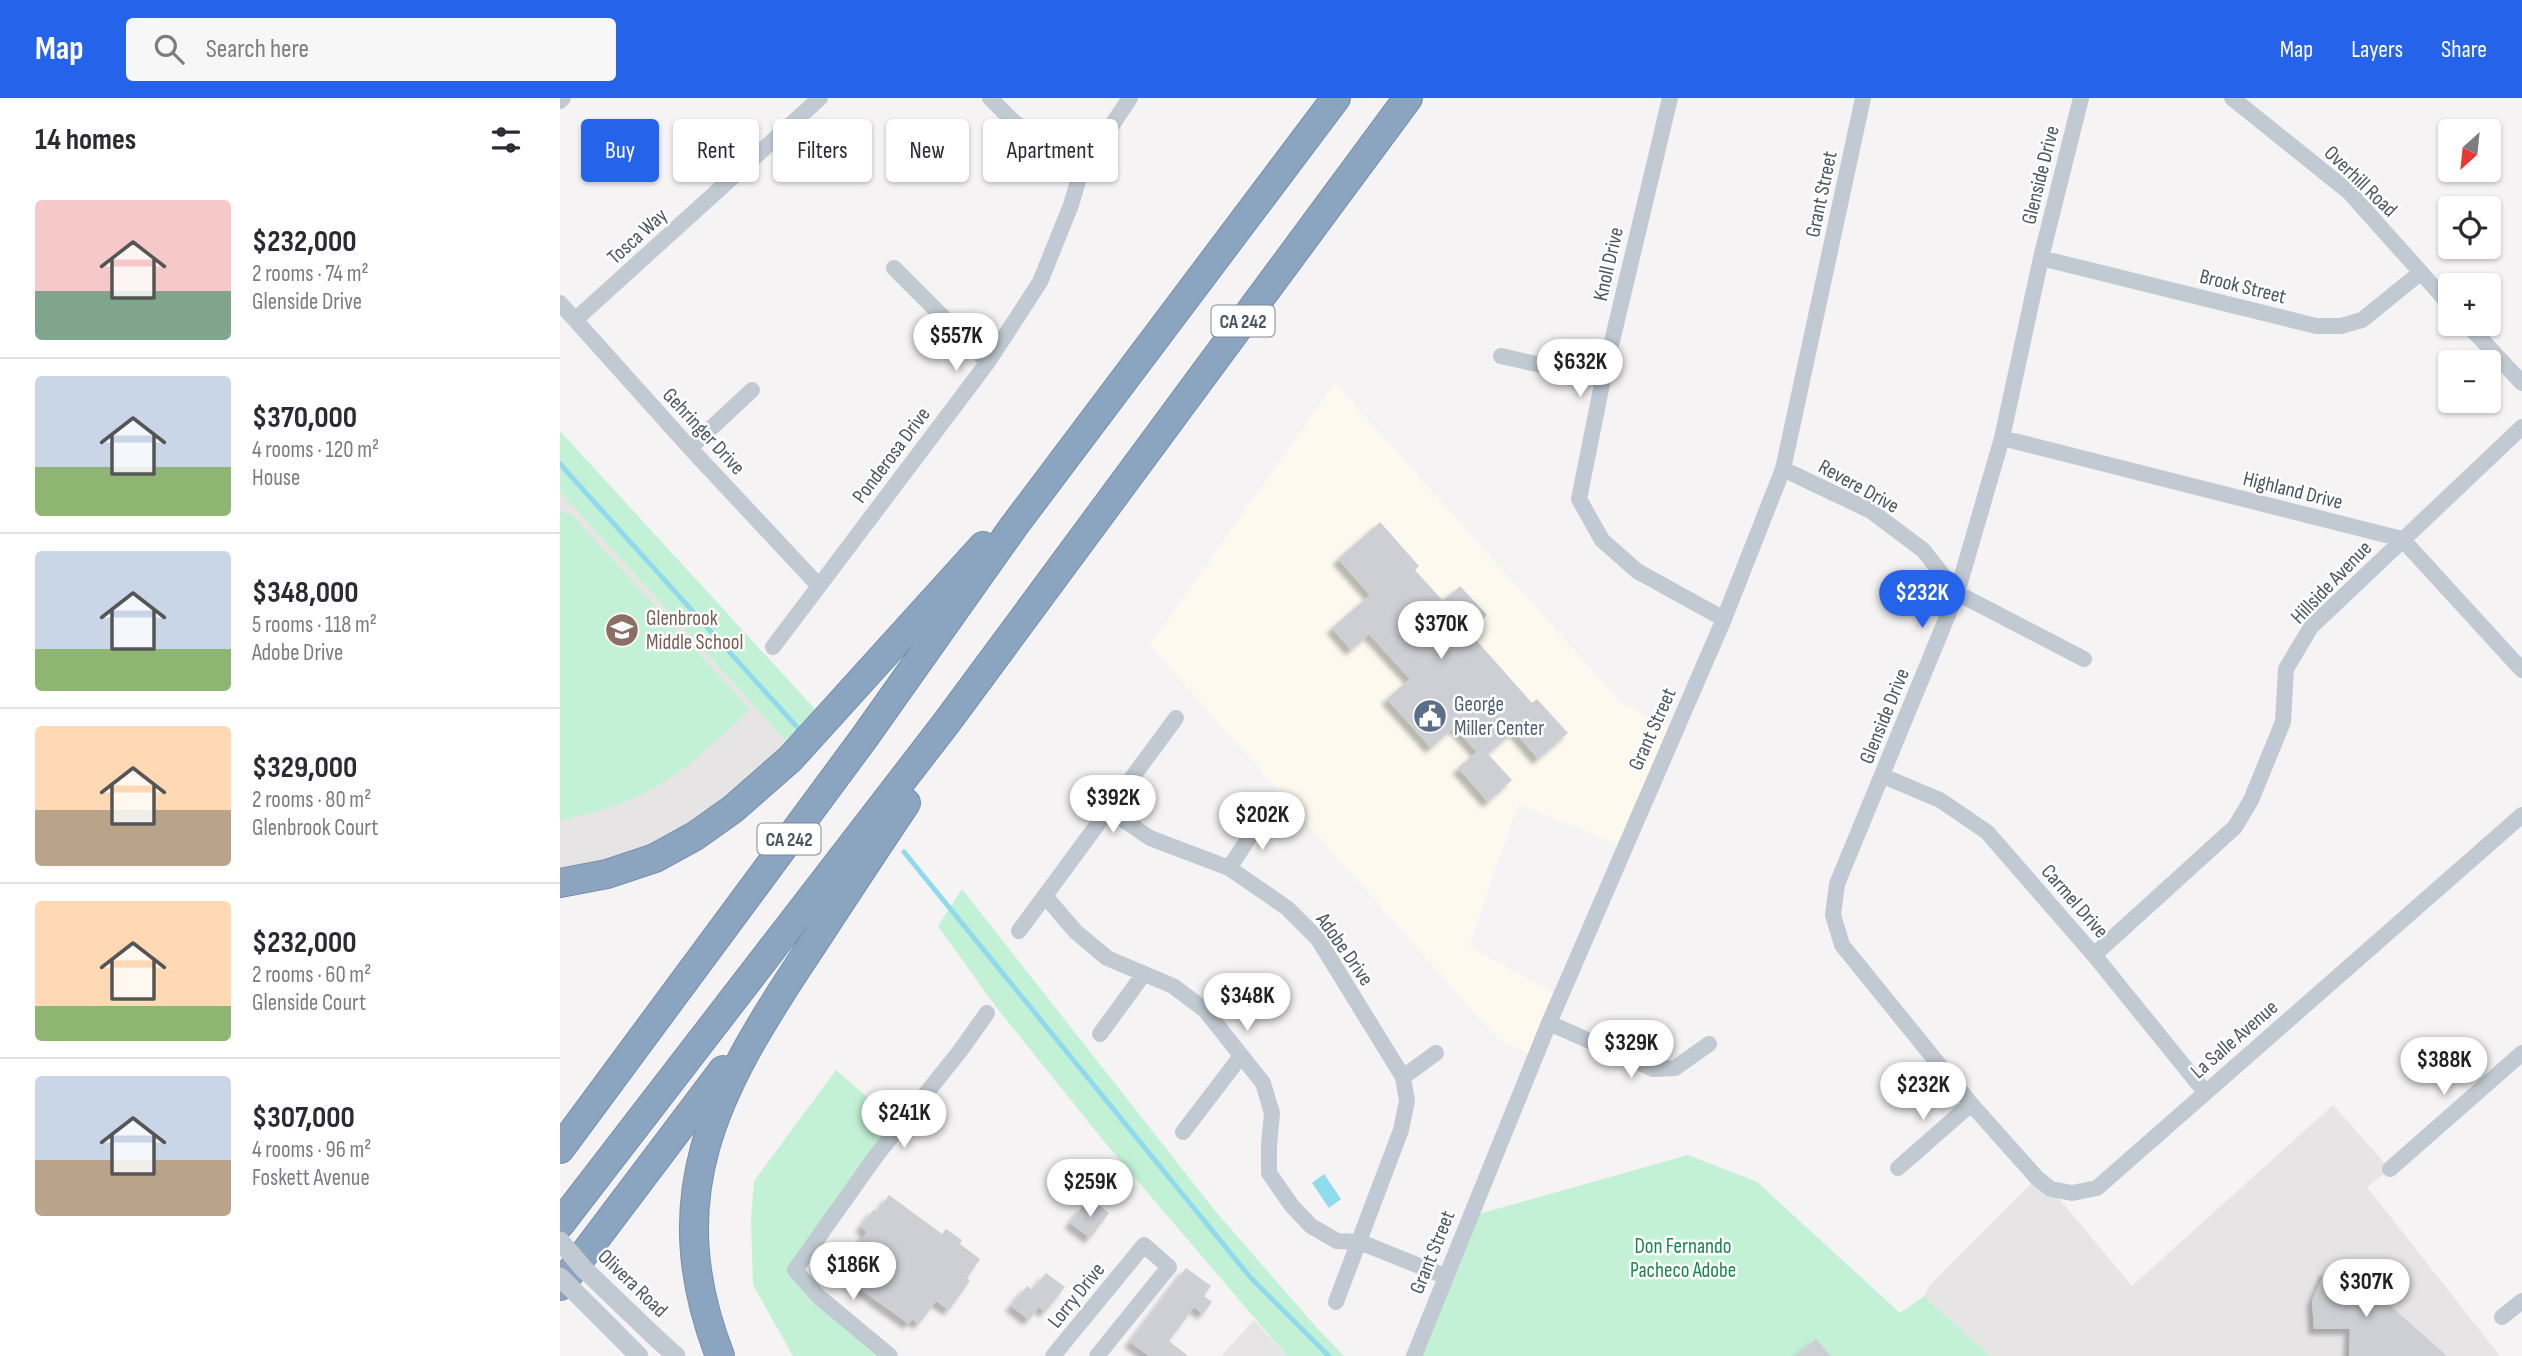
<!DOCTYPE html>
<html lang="en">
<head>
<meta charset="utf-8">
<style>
	:root { --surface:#fff; --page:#f7f7f7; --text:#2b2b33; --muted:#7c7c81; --line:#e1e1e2; --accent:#2563eb }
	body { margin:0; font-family:"Sofia Sans Condensed",sans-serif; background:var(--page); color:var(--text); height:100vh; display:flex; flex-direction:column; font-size:26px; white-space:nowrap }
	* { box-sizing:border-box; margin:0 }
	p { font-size:23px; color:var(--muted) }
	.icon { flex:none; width:38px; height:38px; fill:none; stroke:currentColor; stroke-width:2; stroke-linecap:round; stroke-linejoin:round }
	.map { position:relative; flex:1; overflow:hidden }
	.details { display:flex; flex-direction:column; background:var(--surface); width:560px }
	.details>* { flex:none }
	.top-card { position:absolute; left:21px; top:21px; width:665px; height:63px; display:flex; gap:14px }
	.needle { width:46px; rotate:207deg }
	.tools { position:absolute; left:1878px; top:21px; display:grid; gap:14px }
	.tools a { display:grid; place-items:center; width:63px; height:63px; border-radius:7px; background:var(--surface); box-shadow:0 2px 5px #0004; font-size:35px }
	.price { position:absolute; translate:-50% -60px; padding:0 16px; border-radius:24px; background:#fff; color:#222; font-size:23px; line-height:46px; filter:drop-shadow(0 2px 4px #0008) }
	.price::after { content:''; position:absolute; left:50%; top:42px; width:21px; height:16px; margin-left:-10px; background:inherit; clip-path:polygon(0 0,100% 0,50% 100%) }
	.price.active { background:var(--accent); color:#fff }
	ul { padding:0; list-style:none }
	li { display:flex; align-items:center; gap:21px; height:175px; padding:0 35px }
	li+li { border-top:2px solid var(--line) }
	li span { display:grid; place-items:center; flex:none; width:196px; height:140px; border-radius:7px; color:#555 }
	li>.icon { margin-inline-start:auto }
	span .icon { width:84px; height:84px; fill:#fffc; stroke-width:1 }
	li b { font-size:30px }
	h2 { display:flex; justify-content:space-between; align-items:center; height:84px; padding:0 35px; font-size:30px }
	.pill { padding:0 24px; border-radius:7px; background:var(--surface); box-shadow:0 2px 5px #0004; font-size:24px; line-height:63px }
	.pill.active { background:var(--accent); color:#fff }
	header { display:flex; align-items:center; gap:42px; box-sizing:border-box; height:98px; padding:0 35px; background:var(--accent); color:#fff }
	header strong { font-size:33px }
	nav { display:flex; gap:38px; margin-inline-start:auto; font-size:24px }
	.search { width:490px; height:63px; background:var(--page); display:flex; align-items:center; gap:18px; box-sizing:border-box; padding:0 24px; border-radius:7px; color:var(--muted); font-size:26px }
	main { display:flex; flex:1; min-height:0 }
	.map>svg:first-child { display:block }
	.commercial { fill:#fdf9ef }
	.education { fill:#e6e4e5 }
	.green { fill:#c3f1d5 }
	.water { fill:#90daee }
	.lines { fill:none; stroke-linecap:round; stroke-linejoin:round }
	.stream { stroke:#90daee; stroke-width:5 }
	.building { fill:#cdcfd5; filter:url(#shadow) }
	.motorway-casing { stroke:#7690ad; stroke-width:30 }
	.minor { stroke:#c1cad2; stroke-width:16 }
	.tertiary { stroke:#c1cad2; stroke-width:19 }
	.motorway { stroke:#8ba5c1; stroke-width:28 }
	.tertiary-bridge { stroke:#c1cad2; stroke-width:19 }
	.labels { text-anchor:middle; stroke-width:5; stroke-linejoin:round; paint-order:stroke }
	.shield { fill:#fff; stroke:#808990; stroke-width:2 }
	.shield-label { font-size:19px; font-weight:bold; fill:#4a5661 }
	.street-label { font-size:21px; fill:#4a5661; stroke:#fff }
	.education-label { font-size:21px; fill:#785e54; stroke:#fff; text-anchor:start }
	.service-label { font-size:21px; fill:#4e5e75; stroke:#fff; text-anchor:start }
	.park-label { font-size:21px; fill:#17864f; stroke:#fff }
</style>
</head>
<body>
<header>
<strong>Map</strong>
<div class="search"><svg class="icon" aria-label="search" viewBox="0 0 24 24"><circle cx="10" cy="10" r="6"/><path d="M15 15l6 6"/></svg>Search here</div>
<nav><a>Map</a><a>Layers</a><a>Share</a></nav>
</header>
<main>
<section class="details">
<h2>14 homes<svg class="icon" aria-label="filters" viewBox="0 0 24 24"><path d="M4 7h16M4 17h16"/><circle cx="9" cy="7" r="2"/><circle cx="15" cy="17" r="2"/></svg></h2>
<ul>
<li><span style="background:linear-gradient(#f6c9c9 65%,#7fa58c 0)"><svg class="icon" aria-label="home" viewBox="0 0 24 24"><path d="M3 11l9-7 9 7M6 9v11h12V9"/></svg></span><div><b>$232,000</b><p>2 rooms · 74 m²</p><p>Glenside Drive</p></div></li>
<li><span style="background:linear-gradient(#c9d6e8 65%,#8fb573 0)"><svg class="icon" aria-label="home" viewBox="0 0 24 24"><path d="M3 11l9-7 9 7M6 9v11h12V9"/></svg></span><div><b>$370,000</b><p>4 rooms · 120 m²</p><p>House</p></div></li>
<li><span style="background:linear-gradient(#c9d6e8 70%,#8fb573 0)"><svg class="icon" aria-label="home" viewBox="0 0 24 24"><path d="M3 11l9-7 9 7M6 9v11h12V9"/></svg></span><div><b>$348,000</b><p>5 rooms · 118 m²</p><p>Adobe Drive</p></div></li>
<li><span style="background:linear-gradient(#ffd9b3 60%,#b9a48a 0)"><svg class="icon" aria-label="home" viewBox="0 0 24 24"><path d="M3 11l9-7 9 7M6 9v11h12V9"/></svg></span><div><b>$329,000</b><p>2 rooms · 80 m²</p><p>Glenbrook Court</p></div></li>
<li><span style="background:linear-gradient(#ffd9b3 75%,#8fb573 0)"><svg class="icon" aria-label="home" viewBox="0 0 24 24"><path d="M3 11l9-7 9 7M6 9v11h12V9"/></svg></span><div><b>$232,000</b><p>2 rooms · 60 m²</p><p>Glenside Court</p></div></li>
<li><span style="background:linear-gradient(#c9d6e8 60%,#b9a48a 0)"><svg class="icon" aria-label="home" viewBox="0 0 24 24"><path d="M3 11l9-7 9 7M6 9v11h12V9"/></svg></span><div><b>$307,000</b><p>4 rooms · 96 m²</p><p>Foskett Avenue</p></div></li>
</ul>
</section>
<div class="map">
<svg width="1962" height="1258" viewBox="0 0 1962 1258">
	<defs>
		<filter id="shadow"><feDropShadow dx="-5.5" dy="5.5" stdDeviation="2" flood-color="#0004"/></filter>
	</defs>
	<rect width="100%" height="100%" fill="#f5f3f3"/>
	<path class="commercial" d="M775,285L1061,605L1114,632L1065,749L958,706L909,848L1000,899L975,959L937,940L590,547Z"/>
	<path class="education" d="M0,394L236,654L135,738L0,785Z
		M1773,1007L1830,1071L1807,1089L1940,1258H1430L1364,1198L1370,1187L1477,1080L1491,1091L1572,1188Z
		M694,1222L727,1258H661Z"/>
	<path class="green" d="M0,333L265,622L236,654L0,394Z
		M0,413L12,417L190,612C156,642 121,679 78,698C53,710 26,716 0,723Z
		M402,791L656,1114L757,1230L784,1258H727L547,1047L436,909L378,828Z
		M276,972L340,1028L235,1172L330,1258H233L193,1187L191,1121L194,1083Z
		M1128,1057L1197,1084L1340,1215L1364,1198L1430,1258H854L908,1119Z"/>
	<path class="water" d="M764,1076L781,1101L769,1110L752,1085Z"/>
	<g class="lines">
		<path class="stream" d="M0,366L237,629
			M344,754L690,1179L769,1258"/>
	</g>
	<path class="building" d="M820,424L859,468L855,472L883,503L900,488L927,517L909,534L972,605L977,601L1008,635L978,661L954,633L928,656L952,682L928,704L898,670L917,654L894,629L871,650L827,601L850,581L809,536L791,552L772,530L810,497L778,461Z
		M329,1097L382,1136L386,1131L402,1142L400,1146L420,1161L407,1180L410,1183L389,1212L376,1203L359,1226L352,1221L349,1226L285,1180L291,1171L284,1166L307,1134L301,1129L314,1111L318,1114Z
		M532,1102L549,1115L530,1140L510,1125L523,1108L526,1110Z
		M626,1170L651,1188L644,1198L652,1204L643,1216L634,1209L609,1243L628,1258H589L570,1244Z
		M1788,1170L1887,1258H1789L1790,1231H1754L1752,1203L1765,1173Z
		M486,1175L505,1189L485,1214L479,1209L469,1222L451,1208L467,1188L473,1192Z
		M1256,1241L1271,1258H1235Z"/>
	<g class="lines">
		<g class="motorway-casing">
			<path id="motorway" d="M0,785L47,776L95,760L135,738L173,711L230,661L423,448
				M0,1051L304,640L454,428L776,0
				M0,1126L387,624L848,0
				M0,1188L163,972
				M160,1258C98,1098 155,994 243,861C277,809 311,757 346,705"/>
		</g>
		<path class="minor" d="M430,0L454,24L521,73
			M1110,0L1043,281L1019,401L1042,442L1077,473L1164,521
			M1521,0L1481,160L1442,340L1397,495L1277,786L1273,817L1282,847L1411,1006L1477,1080L1491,1091L1512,1095L1537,1090L1962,717
			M1672,0L1789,94L1890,207
			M0,3L3,0
			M1481,160L1756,228H1781L1802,222L1860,175
			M334,170L428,264
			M0,205L130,350L258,487
			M15,222L260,0
			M1907,226L1962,285
			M941,258L1043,281
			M1442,340L1842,441L1962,572
			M130,350L192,292
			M1223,371L1311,413L1363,452L1397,495L1524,561
			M213,549L428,264L480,184L511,107L521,73L570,0
			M1323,678L1380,702L1427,734L1534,857L1645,994
			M549,712L590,740L669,770L727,810L758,841L843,979L847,1003L841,1032L776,1204
			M669,770L704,717
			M485,798L516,834L547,860L613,888L645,912L703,985L712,1015L709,1048V1075L732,1108L751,1128L777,1143L800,1144L884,1178
			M459,833L616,620
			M1534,857L1675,729L1691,702L1723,624L1726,571L1751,529L1962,329
			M989,925L1093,971L1115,970L1149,946
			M540,936L583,877
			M843,979L876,955
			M623,1034L681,958
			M1338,1070L1411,1006
			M1830,1071L1962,955
			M1942,1219L1962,1203
			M330,1258L259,1199L235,1172L316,1058L400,953L427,915
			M493,1258L584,1147L609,1169L537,1258
			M854,1258L989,925L1164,521L1223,371L1303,0"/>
		<path class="tertiary" d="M94,1238L116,1258"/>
		<use href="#motorway" class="motorway"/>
		<path class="tertiary-bridge" d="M0,1143L24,1171L94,1238
			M0,1179L79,1258"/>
	</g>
	<defs>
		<g id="school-disc" transform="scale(1.75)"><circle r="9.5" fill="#8d6e63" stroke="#fff"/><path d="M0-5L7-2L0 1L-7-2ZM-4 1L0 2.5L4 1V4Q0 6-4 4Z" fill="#fff"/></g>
		<g id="civic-disc" transform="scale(1.75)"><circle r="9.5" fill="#5c6f8a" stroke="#fff"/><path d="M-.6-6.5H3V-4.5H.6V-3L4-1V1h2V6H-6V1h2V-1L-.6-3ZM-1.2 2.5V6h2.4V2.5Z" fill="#fff"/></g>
	</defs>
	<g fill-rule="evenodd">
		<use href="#school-disc" x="62" y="532"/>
		<use href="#civic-disc" x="870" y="618"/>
	</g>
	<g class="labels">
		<g class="shield">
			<rect x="651.5" y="207.5" width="63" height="31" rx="5"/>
			<rect x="197.5" y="725.5" width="63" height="31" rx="5"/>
		</g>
		<g class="shield-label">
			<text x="683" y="230">CA 242</text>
			<text x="229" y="748">CA 242</text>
		</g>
		<g class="street-label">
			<text transform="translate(1480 77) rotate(-76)" y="7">Glenside Drive</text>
			<text transform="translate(1801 83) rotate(44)" y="7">Overhill Road</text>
			<text transform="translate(1261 96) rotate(-78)" y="7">Grant Street</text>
			<text transform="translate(77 138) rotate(-42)" y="7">Tosca Way</text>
			<text transform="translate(1048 166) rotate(-77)" y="7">Knoll Drive</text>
			<text transform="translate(1683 188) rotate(14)" y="7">Brook Street</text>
			<text transform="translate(144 333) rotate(47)" y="7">Gehringer Drive</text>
			<text transform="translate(331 357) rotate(-53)" y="7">Ponderosa Drive</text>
			<text transform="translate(1299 388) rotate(29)" y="7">Revere Drive</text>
			<text transform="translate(1733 392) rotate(14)" y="7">Highland Drive</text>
			<text transform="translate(1771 484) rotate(-46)" y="7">Hillside Avenue</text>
			<text transform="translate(1324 618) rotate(-68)" y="7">Glenside Drive</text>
			<text transform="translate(1092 631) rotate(-66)" y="7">Grant Street</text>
			<text transform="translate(1515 803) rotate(49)" y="7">Carmel Drive</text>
			<text transform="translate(785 851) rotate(55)" y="7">Adobe Drive</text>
			<text transform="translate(1674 941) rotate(-41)" y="7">La Salle Avenue</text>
			<text transform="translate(872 1154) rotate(-68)" y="7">Grant Street</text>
			<text transform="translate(73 1185) rotate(44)" y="7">Olivera Road</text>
			<text transform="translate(516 1197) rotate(-51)" y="7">Lorry Drive</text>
		</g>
		<g class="education-label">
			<text x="86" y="527">Glenbrook<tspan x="86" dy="24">Middle School</tspan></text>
		</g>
		<g class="service-label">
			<text x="894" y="613">George<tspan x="894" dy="24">Miller Center</tspan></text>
		</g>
		<g class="park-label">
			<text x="1123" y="1155">Don Fernando<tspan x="1123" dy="24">Pacheco Adobe</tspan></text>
		</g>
	</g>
</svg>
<div class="tools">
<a><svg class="needle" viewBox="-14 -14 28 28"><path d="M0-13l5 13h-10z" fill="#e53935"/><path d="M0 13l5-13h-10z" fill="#7c7c81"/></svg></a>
<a><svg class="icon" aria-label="locate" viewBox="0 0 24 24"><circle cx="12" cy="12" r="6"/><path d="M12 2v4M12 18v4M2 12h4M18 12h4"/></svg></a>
<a>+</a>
<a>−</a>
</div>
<b class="price" style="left:396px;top:275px">$557K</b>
<b class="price" style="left:1020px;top:301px">$632K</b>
<b class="price active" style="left:1362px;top:532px">$232K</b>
<b class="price" style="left:881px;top:563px">$370K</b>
<b class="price" style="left:553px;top:737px">$392K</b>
<b class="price" style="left:702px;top:754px">$202K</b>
<b class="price" style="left:687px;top:935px">$348K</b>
<b class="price" style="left:1071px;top:982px">$329K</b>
<b class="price" style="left:1884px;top:999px">$388K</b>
<b class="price" style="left:1363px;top:1024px">$232K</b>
<b class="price" style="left:344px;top:1052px">$241K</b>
<b class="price" style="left:530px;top:1121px">$259K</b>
<b class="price" style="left:293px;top:1204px">$186K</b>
<b class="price" style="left:1806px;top:1221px">$307K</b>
<div class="top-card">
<a class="pill active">Buy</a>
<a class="pill">Rent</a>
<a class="pill">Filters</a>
<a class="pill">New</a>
<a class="pill">Apartment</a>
</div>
</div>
</main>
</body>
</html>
